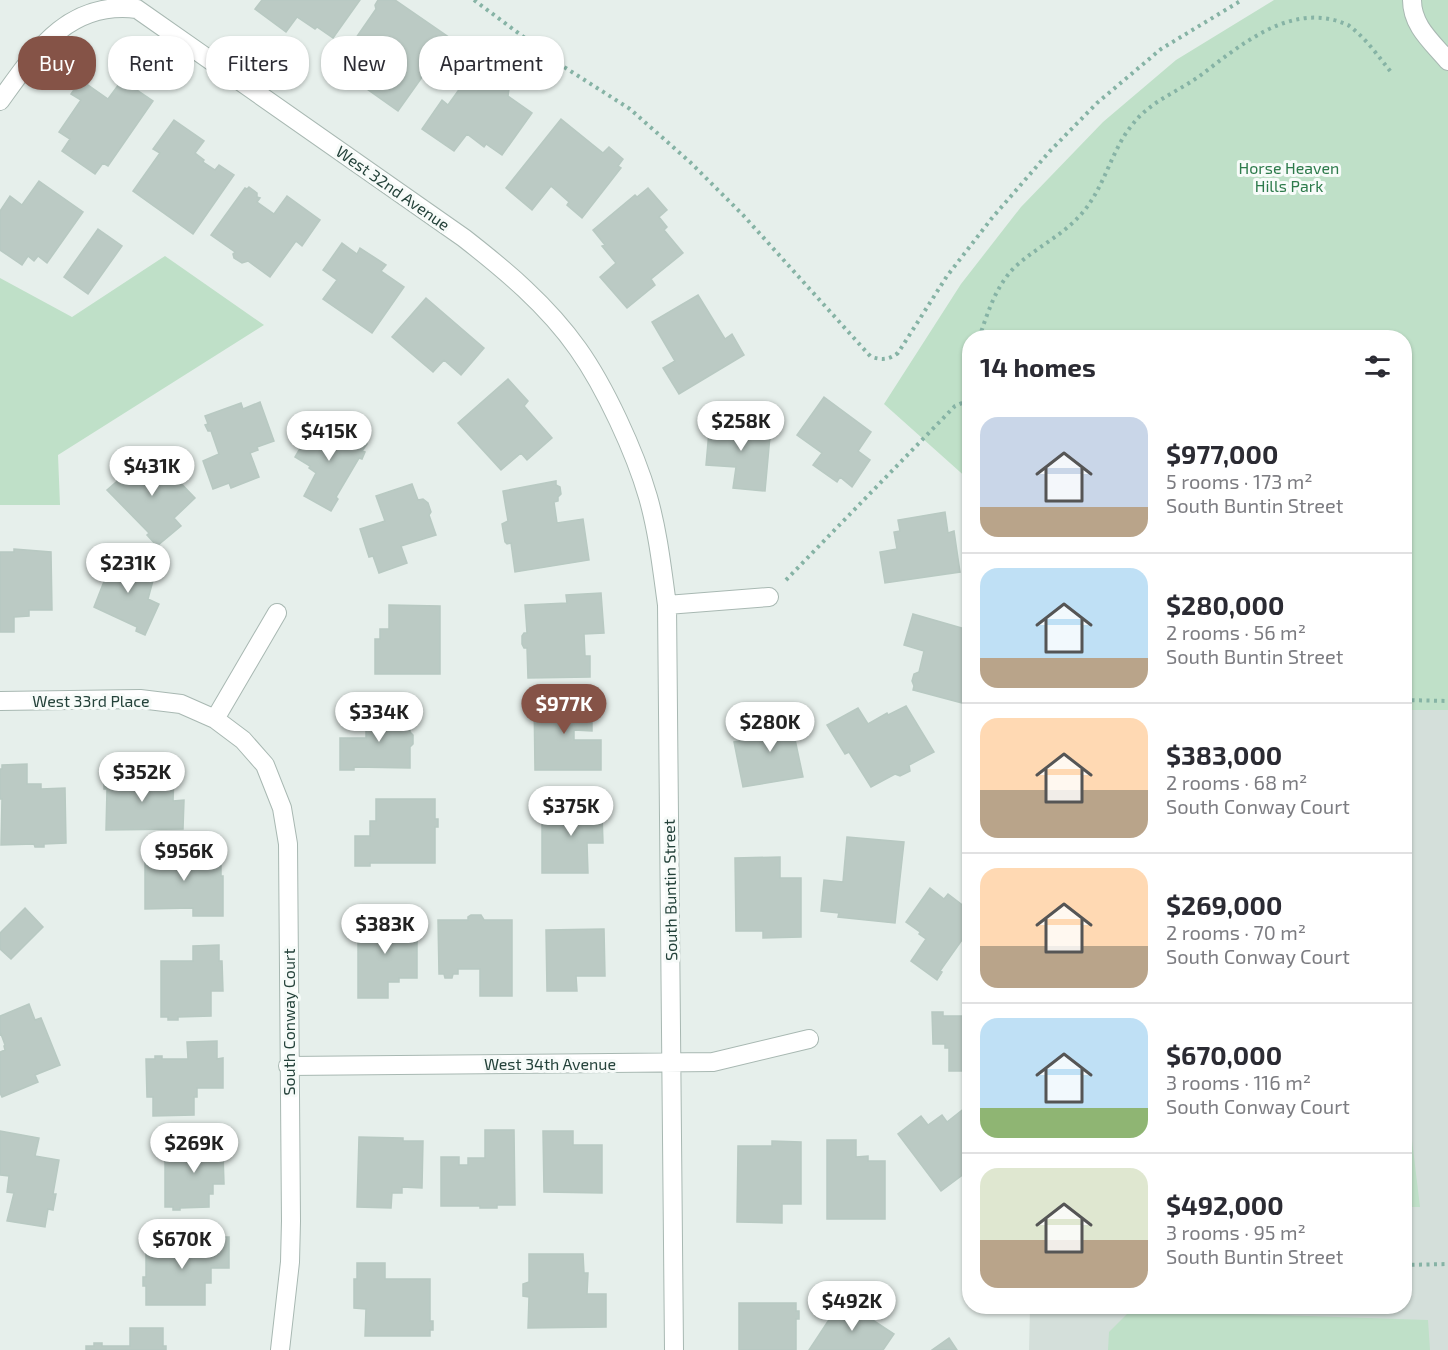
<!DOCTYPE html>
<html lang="en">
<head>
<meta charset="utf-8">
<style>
	:root { --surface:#fff; --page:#f7f7f7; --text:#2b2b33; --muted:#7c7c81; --line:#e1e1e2; --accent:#855347 }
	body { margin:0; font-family:"Exo 2",sans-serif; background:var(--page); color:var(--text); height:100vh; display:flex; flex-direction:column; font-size:22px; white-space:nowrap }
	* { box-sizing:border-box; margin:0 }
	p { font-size:20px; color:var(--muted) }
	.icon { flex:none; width:33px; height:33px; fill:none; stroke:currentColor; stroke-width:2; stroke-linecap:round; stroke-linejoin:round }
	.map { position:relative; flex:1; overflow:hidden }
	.details { position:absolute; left:962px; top:330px; width:450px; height:984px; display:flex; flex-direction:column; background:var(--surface); border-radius:24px; box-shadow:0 2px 4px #0004 }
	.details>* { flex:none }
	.hud { position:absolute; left:18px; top:36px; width:570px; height:54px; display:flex; gap:12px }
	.price { position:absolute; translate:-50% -51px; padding:0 14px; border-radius:21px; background:#fff; color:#222; font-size:20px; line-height:39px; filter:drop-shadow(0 2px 3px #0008) }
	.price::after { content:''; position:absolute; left:50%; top:36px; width:18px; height:14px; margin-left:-9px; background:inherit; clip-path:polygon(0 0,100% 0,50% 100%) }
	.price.selected { background:var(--accent); color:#fff }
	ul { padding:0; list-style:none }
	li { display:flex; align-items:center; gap:18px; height:150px; padding:0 18px }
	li+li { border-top:2px solid var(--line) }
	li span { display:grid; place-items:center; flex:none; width:168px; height:120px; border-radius:18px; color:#555 }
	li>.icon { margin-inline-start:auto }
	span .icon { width:72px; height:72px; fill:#fffc; stroke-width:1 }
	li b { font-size:26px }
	h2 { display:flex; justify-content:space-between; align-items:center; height:72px; padding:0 18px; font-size:26px }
	.tag { padding:0 21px; border-radius:24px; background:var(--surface); box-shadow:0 2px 4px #0004; font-size:21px; line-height:54px }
	.tag.selected { background:var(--accent); color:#fff }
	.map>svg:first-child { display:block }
	.built { fill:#d4dfda }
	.green { fill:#bfe0c8 }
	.building { fill:#bbcac4; stroke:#b8c9c2; stroke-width:1.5 }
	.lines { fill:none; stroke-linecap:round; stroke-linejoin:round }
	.minor-casing { stroke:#a8b8b2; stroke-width:20 }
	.path { stroke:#86b3a5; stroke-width:4; stroke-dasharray:3 4.5; stroke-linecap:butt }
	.minor { stroke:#fff; stroke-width:18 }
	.labels { text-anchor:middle; stroke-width:6; stroke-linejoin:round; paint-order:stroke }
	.park-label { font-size:16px; fill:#2d7a4b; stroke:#f7fbf9 }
	.street-label { font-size:16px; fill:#24423a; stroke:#f7fbf9 }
</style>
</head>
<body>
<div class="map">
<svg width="1448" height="1350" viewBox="0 0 1448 1350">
	<rect width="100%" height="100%" fill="#e6efeb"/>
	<path class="built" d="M1404,710H1448V1350H1029L1030,1307L1404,1306Z"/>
	<path class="green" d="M1274,0H1448V710H1404V338H969V480L884,404L961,284L1021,207L1103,122L1176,60Z
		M165,256L264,325L58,455L60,505H0V278L72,317Z
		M1404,1079L1405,1082L1420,1207H1404Z
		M1131,1310L1428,1320L1430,1350H1108L1109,1332Z"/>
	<path class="building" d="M262,0H360L333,38L317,27L315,29L297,17L286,32L255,9Z
		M378,0H395L450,38L398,111L367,89L378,74L358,61L363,54L351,45L376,9L375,5Z
		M473,70L496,88L501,84L509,89L508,96L532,113L502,155L486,144L484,147L467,134L454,151L422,129L442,100L448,105Z
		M81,80L108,99L122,80L153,101L108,166L103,163L95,174L62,151L70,139L59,132L81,100L71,94Z
		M561,119L603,153L609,147L623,159L618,166L621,168L582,218L567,205L569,202L551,186L532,210L506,188Z
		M174,120L204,141L195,153L204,160L203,162L215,170L219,165L234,175L193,234L133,191L160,153L153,149Z
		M39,181L83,212L47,263L38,256L34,261L28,256L22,265L0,250V211L10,196L22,205Z
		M249,187L257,193V197L260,198L257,202L274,214L287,196L320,220L302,246L296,241L270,277L248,261L242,263L234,258L233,254L235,252L211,235L245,188L247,189Z
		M648,188L667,210L659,217L667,227L664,230L683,253L651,279L655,285L627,308L600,277L616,263L602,246L605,245L593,230L635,195L637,197Z
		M98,229L122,246L88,294L64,277Z
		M342,243L357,254L360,248L386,265L381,271L404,287L372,333L323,299L337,280L323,270Z
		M698,295L725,339L732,334L744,355L679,394L663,368L675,361L652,322Z
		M426,298L484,348L461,375L444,360L433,372L392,337Z
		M508,379L528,401L524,406L552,438L527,460L521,453L501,470L458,423Z
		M824,397L871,432L858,451L870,460L852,487L840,477L837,482L813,465L822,453L797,435Z
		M260,402L274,441L257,447L258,450L250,453L259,477L231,488L229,483L213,489L203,461L219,454L211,431H208L205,425L208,424L205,416L241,403L243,409Z
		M710,420L771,425L765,491L733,488L736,467L706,465Z
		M316,421L331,430L333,425L367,444L362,451L365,452L362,459L359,458L336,497L338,499L331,511L304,496L316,473L309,468L310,466L295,457Z
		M151,452L195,498L174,518L181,526L157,546L147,535L149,533L107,490L139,462L137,460Z
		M556,481V485L560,487L561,494L558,497V501L554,502L557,523L583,519L589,560L515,572L511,543L507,544L505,542L502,524L508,521L503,491Z
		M412,484L418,500L423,499L428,503L431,512L429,515L436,535L401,546L407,563L379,573L373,556L369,557L360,529L385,521L376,496Z
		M945,512L948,533L954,531L960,572L885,583L880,552L897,549L894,532L900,531L898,520Z
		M14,549L51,552L52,610H29V616L14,617V632H0V552H14Z
		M114,556L121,559L123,556L129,559L128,561L155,573L148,599L159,604L145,635L136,631L137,627L94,607Z
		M601,593L604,633L584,634L585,656H590V677L528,678L527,648H524L522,644V636L524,633H527L525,605L567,603L566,595Z
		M389,605L440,606V674H375V639H380V629H389Z
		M913,614L969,630V694L966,704L913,690L914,686L912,681L914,674L919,672L924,651L904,645Z
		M534,696H588V715H592V731L574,730V740H601V770H535Z
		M906,706L934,752L909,765L910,771L900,776L895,774L871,787L849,752L845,754L827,725L858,708L868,724L887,713L888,715Z
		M366,711H405V729H410V732L413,735V744L410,747V768L354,767V770H340V738H366Z
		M789,711L803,777L743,787L734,742L762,738L757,717Z
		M27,764V784H41V789L65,788L66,843L44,844V847H35L34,844L1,845L2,799H0V769H2V765Z
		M107,774H174L173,801L184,800L183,829L106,830L107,789H104V780H107Z
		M376,799H435V819H438V827H435V863H370V866H355V836H370V821H376Z
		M596,799V814H602L603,843H587L588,873H542V815H564L563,800Z
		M847,837L904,842L895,923L838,917L839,913L821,911L824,880L843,882Z
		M212,851V858H221V876H223V916H193V908L145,909V852Z
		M780,857V878H801V937L763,938V931H736L735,858Z
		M930,888L944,899L948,894L969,910V930L940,971L942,972L937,980L911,961L926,939L919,934L920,932L906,922Z
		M25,908L43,927L11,959L0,949V933Z
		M471,915H481L484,920H512V996H480V969H458V974H453L452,978H445L444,974H439L438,920H468V917Z
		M358,919H417V978H399V982H388V998H358Z
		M604,929L605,976H576L577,991H547L546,930Z
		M219,945V961H222L223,991H211V1016L178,1017V1020H168V1017H161V961H193V946Z
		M29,1004L35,1020L41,1018L60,1065L35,1075L38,1082L2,1097L0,1093V1052L5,1050L4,1046L5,1045L1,1034L0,1035V1016Z
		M932,1012H943V1016H969V1071H949V1048H945V1044H933Z
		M217,1041V1059L223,1058V1088H197V1097H194V1115L153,1116V1097H147L146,1059H155V1056H162V1059H188L187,1042Z
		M966,1107L969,1111V1170L941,1191L898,1134L921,1116L928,1125L942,1115L947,1122Z
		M485,1130H514L515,1205H497V1208H480V1206H441V1157H459V1165H468V1158H485Z
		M0,1131L39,1138L35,1156L59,1160L53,1194H56L53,1210L48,1209L45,1227L7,1221L14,1193L7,1192L9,1176L0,1175Z
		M543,1131H573V1145H602V1193L544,1192Z
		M190,1137H219V1154H223L224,1184H213V1194H209V1207L180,1208V1210H173V1207H165V1154H190Z
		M359,1137L403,1138V1141H423L422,1188L402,1187V1193H392L391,1208L357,1207Z
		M827,1140H856V1157L868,1156V1161H885V1219H827Z
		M772,1141L801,1142V1204H782V1223L737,1222L738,1146H772Z
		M211,1237H229V1268H211V1283H205V1305H146V1286H143V1277H146V1240H211Z
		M529,1254H583L584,1273H588L587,1294H606V1327L528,1328L529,1297L523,1296V1284L529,1282Z
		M357,1263H385V1279H430V1321H433V1330H430V1336H365L366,1309L354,1308V1279H357Z
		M842,1300L894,1334L883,1350H809Z
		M739,1303H796V1311H799V1319H796V1350H739Z
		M130,1328H163V1346H166V1350H86V1346H94V1343H102V1346H130Z
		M949,1338L957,1350H932Z"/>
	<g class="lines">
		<g class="minor-casing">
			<path id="minor" d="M1412,0C1412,26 1432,42 1448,61
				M0,101C34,54 67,0 137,9L464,238C505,270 547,305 578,349C605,387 635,452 648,497C658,532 662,569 667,605L674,1350
				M667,605L769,597
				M0,701L140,699L181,704L215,719L243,740L265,765L282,808L288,844L291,1221L290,1262L280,1350
				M215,719L277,613
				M288,1066L713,1062L809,1039"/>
		</g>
		<path class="path" d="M474,0L561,65L630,109L690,162L743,215L871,357C883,360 888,360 898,353L947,276L992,218L1050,151L1097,103L1161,49L1242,0
			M979,338C988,312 996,285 1016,266C1038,246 1064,235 1083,212C1105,186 1111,151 1132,125C1150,101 1178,92 1201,75C1242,44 1293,0 1348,25C1365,37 1378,56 1391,72
			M969,378V403
			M786,580L955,406L969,400
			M1404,700L1448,701
			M1404,1265L1448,1264"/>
		<use href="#minor" class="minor"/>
	</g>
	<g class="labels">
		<g class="park-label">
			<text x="1289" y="174">Horse Heaven<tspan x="1289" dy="18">Hills Park</tspan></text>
		</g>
		<g class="street-label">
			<text transform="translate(393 188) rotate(35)" y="6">West 32nd Avenue</text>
			<text x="91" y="707">West 33rd Place</text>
			<text transform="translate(670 890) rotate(-91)" y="6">South Buntin Street</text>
			<text transform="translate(289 1022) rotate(-90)" y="6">South Conway Court</text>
			<text x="550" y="1070">West 34th Avenue</text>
		</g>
	</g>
</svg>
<b class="price" style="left:741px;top:452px">$258K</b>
<b class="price" style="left:329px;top:462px">$415K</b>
<b class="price" style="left:152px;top:497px">$431K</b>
<b class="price" style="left:128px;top:594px">$231K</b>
<b class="price selected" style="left:564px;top:735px">$977K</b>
<b class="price" style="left:379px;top:743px">$334K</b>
<b class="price" style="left:770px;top:753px">$280K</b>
<b class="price" style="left:142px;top:803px">$352K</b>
<b class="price" style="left:571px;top:837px">$375K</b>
<b class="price" style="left:184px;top:882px">$956K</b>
<b class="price" style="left:385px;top:955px">$383K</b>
<b class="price" style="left:194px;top:1174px">$269K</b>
<b class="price" style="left:182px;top:1270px">$670K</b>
<b class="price" style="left:852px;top:1332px">$492K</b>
<div class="hud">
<a class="tag selected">Buy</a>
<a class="tag">Rent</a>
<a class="tag">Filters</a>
<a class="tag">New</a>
<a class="tag">Apartment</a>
</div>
<section class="details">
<h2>14 homes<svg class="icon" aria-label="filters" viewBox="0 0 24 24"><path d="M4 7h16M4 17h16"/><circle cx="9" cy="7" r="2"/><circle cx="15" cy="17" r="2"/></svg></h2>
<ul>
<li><span style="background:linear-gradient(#c9d6e8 75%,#b9a48a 0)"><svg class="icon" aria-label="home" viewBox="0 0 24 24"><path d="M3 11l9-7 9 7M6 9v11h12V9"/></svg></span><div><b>$977,000</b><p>5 rooms · 173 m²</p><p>South Buntin Street</p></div></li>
<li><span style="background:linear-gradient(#bfe0f5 75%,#b9a48a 0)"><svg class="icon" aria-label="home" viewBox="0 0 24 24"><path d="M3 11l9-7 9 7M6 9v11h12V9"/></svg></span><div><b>$280,000</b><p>2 rooms · 56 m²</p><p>South Buntin Street</p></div></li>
<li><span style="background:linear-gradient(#ffd9b3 60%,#b9a48a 0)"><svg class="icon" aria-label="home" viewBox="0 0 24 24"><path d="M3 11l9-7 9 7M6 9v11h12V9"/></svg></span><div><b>$383,000</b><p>2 rooms · 68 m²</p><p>South Conway Court</p></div></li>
<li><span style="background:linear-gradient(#ffd9b3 65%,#b9a48a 0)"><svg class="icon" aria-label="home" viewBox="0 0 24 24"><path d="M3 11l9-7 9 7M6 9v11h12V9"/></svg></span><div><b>$269,000</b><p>2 rooms · 70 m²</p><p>South Conway Court</p></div></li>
<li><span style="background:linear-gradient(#bfe0f5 75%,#8fb573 0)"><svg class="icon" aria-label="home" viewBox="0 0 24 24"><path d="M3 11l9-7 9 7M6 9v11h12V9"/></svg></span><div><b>$670,000</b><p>3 rooms · 116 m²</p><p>South Conway Court</p></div></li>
<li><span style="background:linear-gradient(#dfe7d0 60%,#b9a48a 0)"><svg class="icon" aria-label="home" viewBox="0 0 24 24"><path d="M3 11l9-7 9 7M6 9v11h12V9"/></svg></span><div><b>$492,000</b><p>3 rooms · 95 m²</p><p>South Buntin Street</p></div></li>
</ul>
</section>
</div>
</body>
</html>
